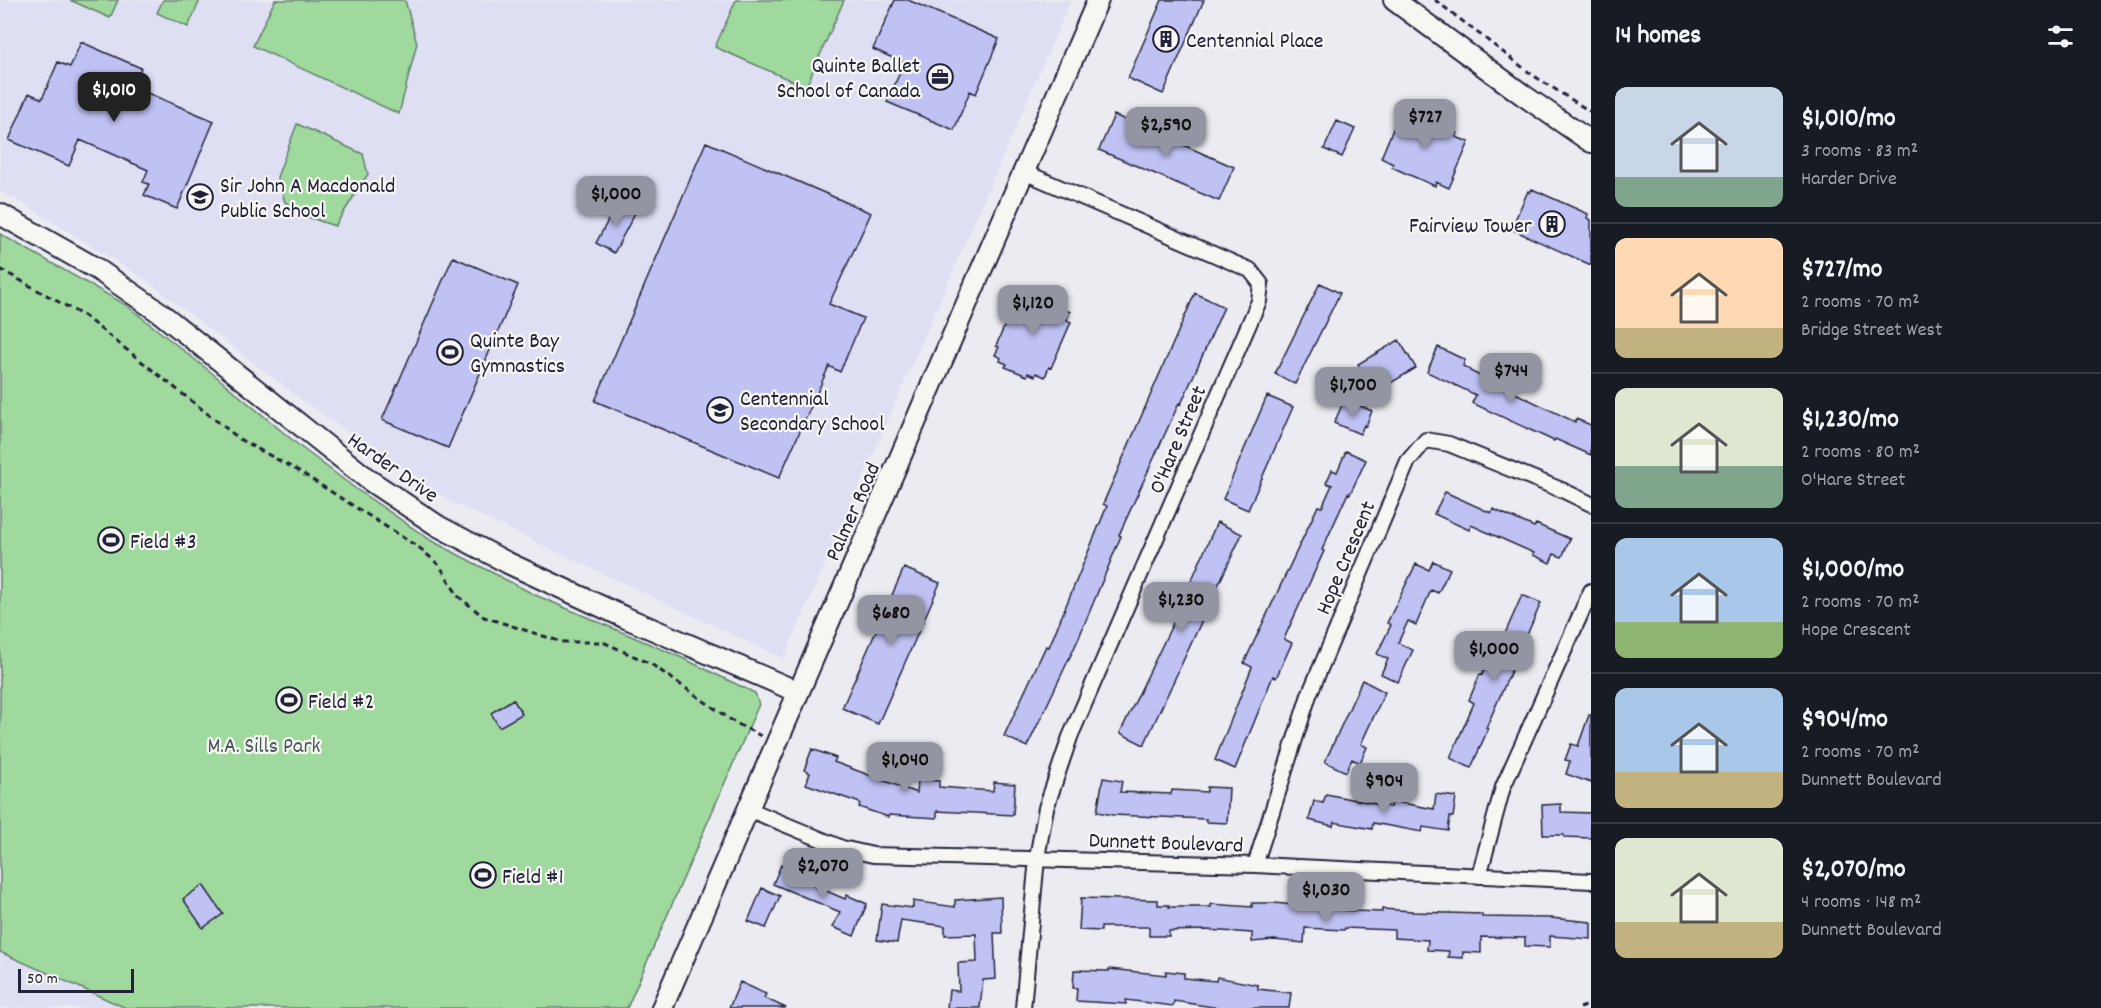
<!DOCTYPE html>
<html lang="en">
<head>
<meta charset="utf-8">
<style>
	:root { --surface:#171b24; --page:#242831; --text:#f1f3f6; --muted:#9ea1a6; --line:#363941; --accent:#9495a2 }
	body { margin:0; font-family:Dekko,sans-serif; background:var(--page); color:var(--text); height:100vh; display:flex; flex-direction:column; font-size:22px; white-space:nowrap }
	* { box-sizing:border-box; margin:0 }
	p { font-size:20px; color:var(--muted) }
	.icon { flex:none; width:33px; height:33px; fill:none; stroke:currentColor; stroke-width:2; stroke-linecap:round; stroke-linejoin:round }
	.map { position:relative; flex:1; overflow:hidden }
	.side { display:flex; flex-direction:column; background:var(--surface); width:510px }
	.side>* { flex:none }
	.scale { position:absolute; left:18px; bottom:15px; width:116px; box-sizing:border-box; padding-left:6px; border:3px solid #22223b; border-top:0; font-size:16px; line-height:21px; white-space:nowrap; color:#22223b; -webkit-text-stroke:4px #f6f6f2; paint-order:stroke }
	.price { position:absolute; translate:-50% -51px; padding:0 14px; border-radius:12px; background:var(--accent); color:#111; font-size:20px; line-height:39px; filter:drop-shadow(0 2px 3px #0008) }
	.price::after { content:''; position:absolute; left:50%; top:36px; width:18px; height:14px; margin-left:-9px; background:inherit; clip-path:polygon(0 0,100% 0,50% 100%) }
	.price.selected { background:#222; color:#fff }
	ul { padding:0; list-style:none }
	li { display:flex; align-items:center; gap:18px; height:150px; padding:0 24px }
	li+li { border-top:2px solid var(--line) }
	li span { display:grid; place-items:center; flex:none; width:168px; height:120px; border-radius:12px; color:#555 }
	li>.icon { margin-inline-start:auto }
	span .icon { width:72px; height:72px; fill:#fffc; stroke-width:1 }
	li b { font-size:26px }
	h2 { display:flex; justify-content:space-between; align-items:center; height:72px; padding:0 24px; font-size:26px }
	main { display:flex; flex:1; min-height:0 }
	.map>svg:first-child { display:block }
	.built { fill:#dedff3 }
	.green { fill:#a0d99e; stroke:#617e6c; stroke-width:1.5 }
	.building { fill:#c0c2f4; stroke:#22223b; stroke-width:1.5 }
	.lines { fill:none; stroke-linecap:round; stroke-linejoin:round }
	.street-casing { stroke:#22223b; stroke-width:18 }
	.secondary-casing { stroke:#22223b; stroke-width:24 }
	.path { stroke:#22223b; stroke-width:3; stroke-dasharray:6 4.5; stroke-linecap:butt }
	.street { stroke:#f6f6f2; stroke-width:14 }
	.secondary { stroke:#f6f6f2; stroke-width:20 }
	.labels { text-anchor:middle; stroke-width:4.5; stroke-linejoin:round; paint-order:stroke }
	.poi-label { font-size:22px; fill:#22223b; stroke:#f6f6f2; text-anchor:start }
	.street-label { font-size:22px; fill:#22223b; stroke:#f6f6f2 }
	.park-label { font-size:22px; fill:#485959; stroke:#f6f6f2 }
</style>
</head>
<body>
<main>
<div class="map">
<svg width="1591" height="1008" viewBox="0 0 1591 1008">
	<rect width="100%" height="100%" fill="#ebecf2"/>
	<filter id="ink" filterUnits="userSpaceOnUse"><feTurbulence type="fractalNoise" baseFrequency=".0167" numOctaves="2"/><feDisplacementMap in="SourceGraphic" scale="12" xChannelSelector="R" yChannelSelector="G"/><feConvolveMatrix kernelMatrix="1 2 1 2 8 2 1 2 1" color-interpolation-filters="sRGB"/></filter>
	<g filter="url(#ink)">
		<path class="built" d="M0,0H1071L784,659L451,502L303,401L146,280L21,202L0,192Z
			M0,952L126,1008H0Z"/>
		<path class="green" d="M70,0H118L110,18Z
			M163,0H200L188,27L157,13Z
			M275,0H405L417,43L399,114L253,46Z
			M736,0H844L806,87L715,47Z
			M297,124L363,154L368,174L335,226L308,217L285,202L277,177Z
			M0,234L126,305L212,373L302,448L356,489L432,541L533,594L680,657L755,693L759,704L627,1008H126L0,952Z"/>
		<path class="building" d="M895,0H908L999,39L976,94L970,91L954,130L887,102L904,63L873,49Z
			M1162,0H1204L1163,94L1128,78Z
			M81,42L141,68L133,87L214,121L177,209L144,195L149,184L143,182L148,170L80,140L69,166L9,140L29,93L42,99L58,62L70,67Z
			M1400,112L1413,118L1415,114L1458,133L1456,137L1469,142L1449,188L1436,182L1435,186L1405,173L1392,167L1393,164L1381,158Z
			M1114,115L1234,167L1219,201L1099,150Z
			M1337,121L1355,129L1342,157L1324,149Z
			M706,142L871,213L829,304L863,318L840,372L829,366L779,478L595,401Z
			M1532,189L1588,214L1587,218L1591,220V265L1511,229L1528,191L1530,193Z
			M618,202L636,211L614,253L596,243Z
			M453,257L518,285L448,448L382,420Z
			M1320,283L1340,293L1295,384L1275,374Z
			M1023,292L1070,312L1067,320L1071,322L1051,368L1049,367L1045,377L1036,373L1035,376L1028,373L1027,376L1005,367L1007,364L1000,361L1001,358L995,355L999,347L996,346L1016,299L1020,301Z
			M1195,293L1224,307L1181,404L1179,403L1119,535L1121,536L1077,642L1027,747L1004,736L1046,646L1049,647L1107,506L1103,504Z
			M1399,340L1416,368L1389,384L1386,378L1371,387L1358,364Z
			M1438,347L1465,360L1463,366L1470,370V371L1575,422L1576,419L1591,425V455L1555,439L1554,441L1472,403L1476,395L1427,372Z
			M1267,396L1293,407L1248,510L1223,499Z
			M1343,403L1352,407L1353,403L1372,411L1366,426L1364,425L1360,434L1334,423Z
			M1346,451L1366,460L1350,494L1348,493L1322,550L1324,551L1284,639L1292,643L1276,678L1273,676L1235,769L1215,760L1252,667L1244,663L1318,506L1322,507L1332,485L1326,483L1332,470L1337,472Z
			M1445,492L1491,513L1493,509L1534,527L1536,524L1570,539L1562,557L1554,554L1550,563L1533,555L1534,553L1471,525L1469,530L1434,514Z
			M1217,522L1242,534L1144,745L1120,733L1173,623Z
			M1433,561L1450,569L1438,593L1431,590L1416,625L1408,621L1398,643L1413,650L1398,682L1381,674L1388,659L1377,654L1391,625L1387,623L1416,564L1429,570Z
			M904,568L940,583L878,724L842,708Z
			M1522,595L1541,603L1486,728L1488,729L1471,768L1450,758L1474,703L1469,700L1480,674L1482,675L1499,634L1504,636Z
			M1362,680L1385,692L1361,744L1367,747L1360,763L1352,759L1346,772L1325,762Z
			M513,699L522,714L499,727L491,713Z
			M1589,715H1591V783L1566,774L1570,761L1565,760L1571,744L1578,746Z
			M812,749L836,758L834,762L917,793L918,779L939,781V787L993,791L994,782L1015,784L1013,815L937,811V818L889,815L888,817L859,807L860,803L806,784L810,773L804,770Z
			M1103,778L1122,781L1120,792L1171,794L1172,790L1207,792V787L1229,788L1227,823L1206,822V819L1113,815L1097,812Z
			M1326,794L1391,807L1392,801L1434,809L1436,794L1456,797L1453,817H1450L1448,831L1423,827L1422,832L1373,823L1372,829L1334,822L1333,826L1309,820L1314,801L1323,803Z
			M1561,804V812L1591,813V838L1564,837V835H1543L1542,805Z
			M781,865L817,881L815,886L845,899L847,895L867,904L854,936L833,927L840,912L773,884Z
			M203,885L223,914L203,928L183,899Z
			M762,888L780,896L766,928L748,921Z
			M1001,897L1002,933H994L996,979L983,980L980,1008H947L949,990L959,991L958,963L977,962L976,934L945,935V926L901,920L897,943L877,940L882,904L913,908V901L955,907V900Z
			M1081,898L1158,900V905H1169V907H1211V904L1252,907V903H1274L1353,911L1382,912V909L1412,911V912L1482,914V917L1551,918L1591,922V939L1550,936V947L1525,946V938L1481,937V953L1463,952V958L1448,957L1449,951L1427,950L1428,940L1394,938V930L1345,928L1344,930L1305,928L1304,943L1274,940L1252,942V933L1207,930L1169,931V936H1149V927H1101V931L1079,930Z
			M1109,969L1166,975V971L1184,973V978L1216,981L1217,977L1258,985V989L1291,993L1289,1008H1220L1174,1001L1173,1006L1126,1000V1004L1076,1001L1077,988H1073L1074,970L1109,971Z
			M740,982L766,994L764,998L786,1008H729Z"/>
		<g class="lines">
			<g class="street-casing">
				<path id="street" d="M748,809L842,848L873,855L1255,865L1591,881
					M1255,865L1309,695L1408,461L1426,440L1449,444L1564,491L1591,504
					M1479,876L1503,787L1591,591
					M1023,1008L1037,858L1046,808L1070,737L1259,301L1261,284L1250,270L1024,172"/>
			</g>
			<g class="secondary-casing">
				<path id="secondary" d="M1394,0L1523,95L1591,142
					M0,214L97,269L159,312L369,480L438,526L508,563L624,617L798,692
					M662,1008L1098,0"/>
			</g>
			<path class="path" d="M1435,0L1534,76L1591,112
				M0,269L84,316L241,440L297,470L421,549L440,566L458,596L484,617L562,642H603L651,664L734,722L761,736
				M1580,1008L1591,1004"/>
			<use href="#street" class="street"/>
			<use href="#secondary" class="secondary"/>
		</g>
	</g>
	<defs>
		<g id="building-ring" transform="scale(1.35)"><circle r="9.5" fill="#f6f6f2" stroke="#22223b" stroke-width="1.5"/><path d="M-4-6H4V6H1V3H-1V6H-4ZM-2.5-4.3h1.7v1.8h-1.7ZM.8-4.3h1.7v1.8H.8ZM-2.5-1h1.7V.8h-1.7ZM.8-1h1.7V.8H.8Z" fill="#22223b"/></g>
		<g id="office-ring" transform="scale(1.35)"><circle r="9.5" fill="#f6f6f2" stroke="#22223b" stroke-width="1.5"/><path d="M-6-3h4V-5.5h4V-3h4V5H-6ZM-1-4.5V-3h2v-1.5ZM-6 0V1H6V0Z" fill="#22223b"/></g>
		<g id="school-ring" transform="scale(1.35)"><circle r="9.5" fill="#f6f6f2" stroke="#22223b" stroke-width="1.5"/><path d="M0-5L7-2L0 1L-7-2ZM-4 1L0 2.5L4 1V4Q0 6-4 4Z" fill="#22223b"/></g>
		<g id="stadium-ring" transform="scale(1.35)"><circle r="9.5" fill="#f6f6f2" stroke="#22223b" stroke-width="1.5"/><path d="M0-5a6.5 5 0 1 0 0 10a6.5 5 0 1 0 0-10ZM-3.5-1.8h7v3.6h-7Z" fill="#22223b"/></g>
	</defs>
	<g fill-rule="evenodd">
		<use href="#building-ring" x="1166" y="39"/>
		<use href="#office-ring" x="940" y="77"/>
		<use href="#school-ring" x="200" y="197"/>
		<use href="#building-ring" x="1552" y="224"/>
		<use href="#stadium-ring" x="450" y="352"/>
		<use href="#school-ring" x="720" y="410"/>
		<use href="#stadium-ring" x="111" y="540"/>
		<use href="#stadium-ring" x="289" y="700"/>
		<use href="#stadium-ring" x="483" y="875"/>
	</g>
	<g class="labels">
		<g class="poi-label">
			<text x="1186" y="47">Centennial Place</text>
			<text x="920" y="72" text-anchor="end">Quinte Ballet<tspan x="920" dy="25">School of Canada</tspan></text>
			<text x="220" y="192">Sir John A Macdonald<tspan x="220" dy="25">Public School</tspan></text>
			<text x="1532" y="232" text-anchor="end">Fairview Tower</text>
			<text x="470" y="347">Quinte Bay<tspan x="470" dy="25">Gymnastics</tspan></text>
			<text x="740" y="405">Centennial<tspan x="740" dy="25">Secondary School</tspan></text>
			<text x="130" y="548">Field #3</text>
			<text x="308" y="708">Field #2</text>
			<text x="502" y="883">Field #1</text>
		</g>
		<g class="street-label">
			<text transform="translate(1176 439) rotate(-67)" y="8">O'Hare Street</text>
			<text transform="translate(394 466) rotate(35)" y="8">Harder Drive</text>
			<text transform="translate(851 511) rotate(-66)" y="8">Palmer Road</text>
			<text transform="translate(1344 557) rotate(-67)" y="8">Hope Crescent</text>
			<text transform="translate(1166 841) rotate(2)" y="8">Dunnett Boulevard</text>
		</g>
		<g class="park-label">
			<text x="264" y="752">M.A. Sills Park</text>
		</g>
	</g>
</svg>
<div class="scale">50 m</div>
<b class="price selected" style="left:114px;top:123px">$1,010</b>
<b class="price" style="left:1425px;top:150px">$727</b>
<b class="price" style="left:1166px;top:158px">$2,590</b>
<b class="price" style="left:616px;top:227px">$1,000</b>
<b class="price" style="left:1033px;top:336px">$1,120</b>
<b class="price" style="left:1511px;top:404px">$744</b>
<b class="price" style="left:1353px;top:418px">$1,700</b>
<b class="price" style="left:1181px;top:633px">$1,230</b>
<b class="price" style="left:891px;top:646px">$680</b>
<b class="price" style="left:1494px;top:682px">$1,000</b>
<b class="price" style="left:905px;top:793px">$1,040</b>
<b class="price" style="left:1384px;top:814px">$904</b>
<b class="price" style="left:823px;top:899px">$2,070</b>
<b class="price" style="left:1326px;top:923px">$1,030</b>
</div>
<section class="side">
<h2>14 homes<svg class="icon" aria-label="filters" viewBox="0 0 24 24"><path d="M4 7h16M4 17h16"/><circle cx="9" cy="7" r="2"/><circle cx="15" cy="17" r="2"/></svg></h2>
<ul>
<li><span style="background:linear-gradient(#c9d6e8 75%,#7fa58c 0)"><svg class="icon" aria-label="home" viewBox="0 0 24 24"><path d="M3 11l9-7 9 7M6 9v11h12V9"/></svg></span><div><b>$1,010/mo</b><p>3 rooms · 83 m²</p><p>Harder Drive</p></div></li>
<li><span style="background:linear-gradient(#ffd9b3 75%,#c2b280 0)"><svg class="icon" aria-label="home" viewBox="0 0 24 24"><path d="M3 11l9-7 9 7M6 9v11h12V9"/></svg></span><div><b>$727/mo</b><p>2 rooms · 70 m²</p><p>Bridge Street West</p></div></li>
<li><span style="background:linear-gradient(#dfe7d0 65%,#7fa58c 0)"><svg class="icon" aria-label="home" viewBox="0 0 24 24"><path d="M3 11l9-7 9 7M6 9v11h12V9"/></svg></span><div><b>$1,230/mo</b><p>2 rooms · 80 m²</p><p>O'Hare Street</p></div></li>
<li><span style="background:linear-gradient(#a9c7e8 70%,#8fb573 0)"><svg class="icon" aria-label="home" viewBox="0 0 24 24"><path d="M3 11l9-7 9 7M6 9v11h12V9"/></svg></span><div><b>$1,000/mo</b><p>2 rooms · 70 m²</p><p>Hope Crescent</p></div></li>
<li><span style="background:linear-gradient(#a9c7e8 70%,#c2b280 0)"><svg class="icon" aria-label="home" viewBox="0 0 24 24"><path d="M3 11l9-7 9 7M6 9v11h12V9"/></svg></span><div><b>$904/mo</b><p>2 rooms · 70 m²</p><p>Dunnett Boulevard</p></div></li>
<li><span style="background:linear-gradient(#dfe7d0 70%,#c2b280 0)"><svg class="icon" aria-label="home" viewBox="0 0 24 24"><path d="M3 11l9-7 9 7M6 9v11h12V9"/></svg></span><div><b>$2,070/mo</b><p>4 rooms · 148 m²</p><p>Dunnett Boulevard</p></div></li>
</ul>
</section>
</main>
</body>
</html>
